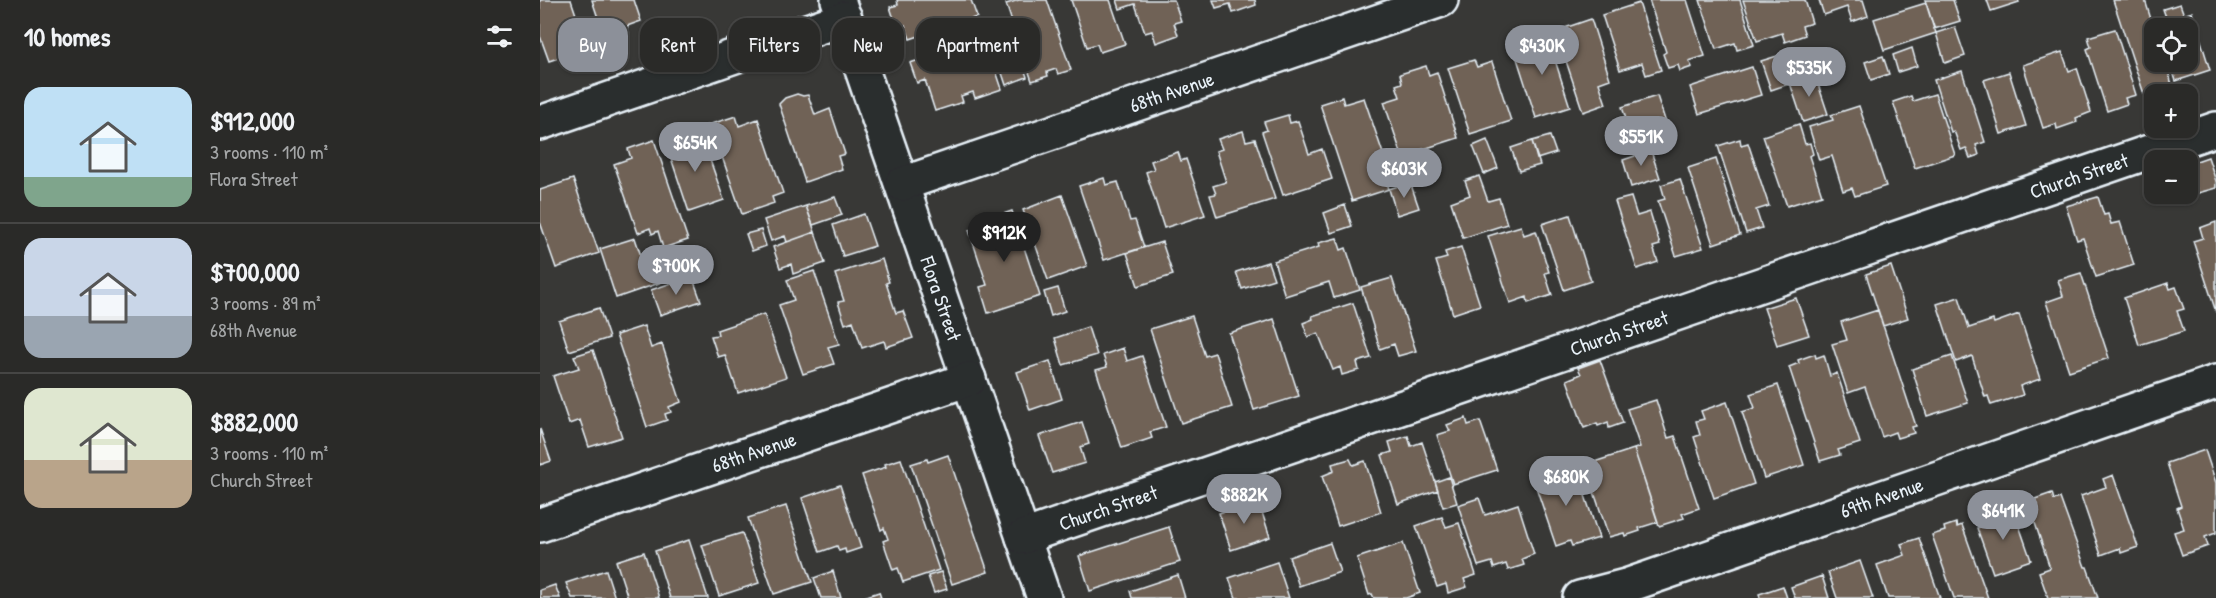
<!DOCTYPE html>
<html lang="en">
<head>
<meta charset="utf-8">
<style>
	:root { --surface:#2a2a28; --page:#363634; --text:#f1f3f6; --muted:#a5a7a8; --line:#464645; --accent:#8c9099 }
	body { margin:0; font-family:"Patrick Hand",sans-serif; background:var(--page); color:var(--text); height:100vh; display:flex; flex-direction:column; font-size:22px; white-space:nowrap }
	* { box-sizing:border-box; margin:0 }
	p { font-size:20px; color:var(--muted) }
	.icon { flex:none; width:33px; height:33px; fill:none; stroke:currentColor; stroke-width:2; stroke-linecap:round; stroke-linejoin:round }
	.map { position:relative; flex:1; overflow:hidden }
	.sheet { display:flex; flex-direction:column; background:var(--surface); width:540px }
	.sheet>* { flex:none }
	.top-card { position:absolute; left:18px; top:18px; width:570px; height:54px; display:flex; gap:12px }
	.controls { position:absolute; left:1604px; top:18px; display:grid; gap:12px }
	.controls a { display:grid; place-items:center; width:54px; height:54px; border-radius:12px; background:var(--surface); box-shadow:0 2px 4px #0004,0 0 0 2px var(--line); font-size:30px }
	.price { position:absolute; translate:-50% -51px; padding:0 14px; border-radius:21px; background:var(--accent); color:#fff; font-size:20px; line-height:39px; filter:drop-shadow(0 2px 3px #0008) }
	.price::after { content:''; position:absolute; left:50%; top:36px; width:18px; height:14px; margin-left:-9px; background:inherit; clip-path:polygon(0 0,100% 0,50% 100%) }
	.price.on { background:#222; color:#fff }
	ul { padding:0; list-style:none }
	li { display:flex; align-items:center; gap:18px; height:150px; padding:0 24px }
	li+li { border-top:2px solid var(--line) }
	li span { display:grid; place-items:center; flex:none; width:168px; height:120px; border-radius:18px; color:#555 }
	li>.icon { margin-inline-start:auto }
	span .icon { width:72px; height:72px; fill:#fffc; stroke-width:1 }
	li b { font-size:26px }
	h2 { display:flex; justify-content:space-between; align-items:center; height:72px; padding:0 24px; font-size:26px }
	.tag { padding:0 21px; border-radius:18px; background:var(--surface); box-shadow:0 2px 4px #0004,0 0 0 2px var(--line); font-size:21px; line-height:54px }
	.tag.on { background:var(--accent); color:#fff }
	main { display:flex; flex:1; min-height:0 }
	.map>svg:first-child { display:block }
	.building { fill:#706256; stroke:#e8f1f8; stroke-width:1.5 }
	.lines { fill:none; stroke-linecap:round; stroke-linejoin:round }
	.minor-casing { stroke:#e8f1f8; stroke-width:38 }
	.minor { stroke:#2a2d2e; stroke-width:33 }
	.labels { text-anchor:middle; stroke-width:4.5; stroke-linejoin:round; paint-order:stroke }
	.street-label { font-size:20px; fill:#e8f1f8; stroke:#2a2d2e }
</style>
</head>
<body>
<main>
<section class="sheet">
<h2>10 homes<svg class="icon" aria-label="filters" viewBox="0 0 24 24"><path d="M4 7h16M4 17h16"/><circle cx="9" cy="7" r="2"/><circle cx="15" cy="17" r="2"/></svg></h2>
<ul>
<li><span style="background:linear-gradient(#bfe0f5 75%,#7fa58c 0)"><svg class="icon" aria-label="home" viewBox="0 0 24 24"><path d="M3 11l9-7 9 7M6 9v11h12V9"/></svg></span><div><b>$912,000</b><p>3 rooms · 110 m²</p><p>Flora Street</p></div></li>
<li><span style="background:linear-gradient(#c9d6e8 65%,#9aa5b1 0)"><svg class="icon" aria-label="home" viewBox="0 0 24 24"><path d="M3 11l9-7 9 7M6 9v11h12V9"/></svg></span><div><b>$700,000</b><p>3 rooms · 89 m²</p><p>68th Avenue</p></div></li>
<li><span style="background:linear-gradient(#dfe7d0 60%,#b9a48a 0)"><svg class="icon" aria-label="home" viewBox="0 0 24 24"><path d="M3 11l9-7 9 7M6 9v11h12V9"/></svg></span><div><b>$882,000</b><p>3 rooms · 110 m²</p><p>Church Street</p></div></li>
</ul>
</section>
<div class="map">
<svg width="1676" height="598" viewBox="0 0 1676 598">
	<rect width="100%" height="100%" fill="#383836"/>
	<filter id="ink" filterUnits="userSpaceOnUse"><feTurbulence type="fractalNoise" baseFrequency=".0167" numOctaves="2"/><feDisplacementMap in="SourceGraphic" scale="12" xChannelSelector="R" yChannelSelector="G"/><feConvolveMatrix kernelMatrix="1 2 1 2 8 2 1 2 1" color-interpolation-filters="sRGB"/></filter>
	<g filter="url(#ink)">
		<path class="building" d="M0,0H31L46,44L29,50L30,54L9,61L0,36Z
			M52,0H94L101,21L87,26L89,34L66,42Z
			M357,0H431L437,17L370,39L365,25L357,28L350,7L358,5Z
			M479,0H507L531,70L518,74L516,69L507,72L508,76L492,81L466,4Z
			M531,0H570L585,44L560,52L557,44L547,47Z
			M577,0H634L641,21L634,23L638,35L616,43L612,31L605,33L595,4L580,9Z
			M673,0H715L716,5L693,13L690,4L676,8Z
			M1109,0H1147L1165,56L1149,61L1152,67L1140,71L1138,65L1128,68L1123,54L1126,52Z
			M1160,0H1200L1214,45L1197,50L1195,43L1176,49Z
			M1203,0H1265L1272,23L1262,26L1265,35L1245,42L1242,33L1217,41Z
			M1279,0H1323L1328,16L1312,22L1307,7L1284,15Z
			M1385,0H1413L1420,21L1394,29Z
			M1447,0H1478L1479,2L1451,11Z
			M1573,0H1605L1614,29V62H1625L1634,91L1619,94L1618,89L1604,94Z
			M1099,3L1121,70L1106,75L1102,63L1080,70L1062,15Z
			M1386,3L1396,33L1344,50L1334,19Z
			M1640,4L1644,15L1652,12L1670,70L1636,81L1630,62H1647V28H1619L1617,23L1627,20L1623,9Z
			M1051,19L1070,79L1059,83L1066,104L1043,112L1016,31Z
			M1415,27L1425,56L1405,63L1396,33Z
			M1575,29L1596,95L1585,98L1587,104L1567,111L1547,49L1551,47L1548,37Z
			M456,35L458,42L453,44L457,58L452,59L462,89L435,98L433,92L421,96L423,102L395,111L385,80L377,83L370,63Z
			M1007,35L1030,107L996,118L973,46Z
			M1266,47L1275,75L1231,90L1221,61Z
			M1372,48L1377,66L1358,72L1353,55Z
			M478,51L487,77L466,85L457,58Z
			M1522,52L1529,71L1537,68L1551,112L1536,118L1537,122L1517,129L1516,124L1503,128L1483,65Z
			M1343,56L1349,74L1331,80L1325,62Z
			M934,60L937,67L952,62L971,121L930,134L908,68Z
			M886,66L889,75L897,72L918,138L862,156L844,102L860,97L856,85L862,83L860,74Z
			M1212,67L1221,95L1159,114L1150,87Z
			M1422,71L1445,142L1436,145L1439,155L1430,158L1426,148L1421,150L1414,131L1411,132L1394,80Z
			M1469,72L1486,126L1461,134L1444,80Z
			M1275,75L1288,114L1263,122L1250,83Z
			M257,94L263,96L268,95L275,115L290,109L305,154L298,156L302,169L265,182L239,104L245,98Z
			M1395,94L1415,155L1375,168L1353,102L1371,96L1373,101Z
			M1117,96L1126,123L1091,134L1082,107Z
			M802,97L804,104L824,98L848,168L843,170L849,189L812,201L780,104Z
			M1319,106L1346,186L1315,196L1312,188L1303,191L1292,156L1279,160L1269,127L1293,120L1291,115Z
			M748,115L750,123L758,121L769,154L782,149L792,179L743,195L722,132L727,130L724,122Z
			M196,116L199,126L218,119L243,193L232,197L234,203L202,214L180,151L177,152L168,125Z
			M1259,124L1265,144L1270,143L1273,154L1269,156L1282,195L1247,206L1223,136Z
			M153,131L156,139L162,137L184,200L149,212L128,149L143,144L140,136Z
			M703,131L706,141L715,139L735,199L677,217L670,195L676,194L673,186L686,182L676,151L682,149L678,139Z
			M1010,136L1016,153L997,159L992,141Z
			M1200,139L1201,145L1208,143L1229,206L1216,210L1222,228L1206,233L1178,146Z
			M114,140L148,240L123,248L118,231L112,234L110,228L98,233L74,164L91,158L88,149Z
			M947,140L958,168L944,174L933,146Z
			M992,141L1000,165L979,171L971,148Z
			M1109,145L1120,178L1091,187L1083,160L1095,156L1093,150Z
			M638,152L641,161L646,159L665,215L624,228L606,172L614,169L611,161Z
			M1668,157L1676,181V188L1658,193L1648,164Z
			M1176,159L1200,235L1173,244L1148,168Z
			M939,176L948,201L959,198L967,224L923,238L911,202L930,195L925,181Z
			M564,178L566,185L578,182L590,221L595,220L604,247L564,260L539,186Z
			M33,179L59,253L16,268L0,222V190Z
			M1140,179L1163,248L1136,256L1118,201L1125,199L1121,185Z
			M870,182L879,208L857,215L849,189Z
			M522,195L547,266L508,280L483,210Z
			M295,197L302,215L273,225L266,206Z
			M1091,197L1097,216L1110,212L1120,245L1113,247L1118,262L1097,269L1075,201Z
			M1558,197L1564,215L1568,214L1571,224L1580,222L1594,265L1556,277L1543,238L1537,240L1526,206Z
			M805,205L812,226L791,233L784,213Z
			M266,206L275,232L247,242L245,236L231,241L224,220Z
			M472,211L500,296L448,313L440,287L447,285L429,230L447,225L445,220Z
			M324,214L335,246L303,256L293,225Z
			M1030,215L1051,281L1024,290L1002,224Z
			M1676,222V312L1653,241L1663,238L1660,228Z
			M981,226L984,235L996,231L1009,272L1005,273L1012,295L988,303L987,297L970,303L948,236Z
			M221,230L226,246L212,251L206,234Z
			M275,232L285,263L253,274L251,264L240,268L233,247Z
			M95,238L106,271L120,267L125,281L76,298L60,249Z
			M797,238L801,250L806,248L820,290L794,298L789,282L745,296L734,261L779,247L778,243Z
			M622,242L633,275L598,286L587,253Z
			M921,247L940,305L913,314L896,261L907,258L905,252Z
			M342,259L349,282L346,283L356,313L363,311L373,338L346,347L344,341L322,348L313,321L305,324L298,302L304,301L295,274Z
			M728,262L734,279L702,289L696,272Z
			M1351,266L1368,318L1343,326L1326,274Z
			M274,271L299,344L288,347L294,364L263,374L239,305L254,300L247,280Z
			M1541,273L1569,358L1529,371L1506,302L1523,296L1518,280Z
			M152,276L161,301L120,315L111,290Z
			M852,278L876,351L858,356L854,344L840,349L821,287Z
			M1628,283L1630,289L1636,287L1644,309L1637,311L1644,331L1599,345L1584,298Z
			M518,288L525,311L511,316L504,292Z
			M1419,297L1429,328L1453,320L1454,323L1479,314L1500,379L1480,386L1483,395L1451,405L1448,396L1445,397L1432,356L1416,362L1397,304Z
			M1256,298L1269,335L1237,345L1224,308Z
			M813,303L831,358L817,362L819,370L802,375L800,367L793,370L778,333L768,337L763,323L773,319L772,316Z
			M59,308L69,338L29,351L19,321Z
			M1338,310L1376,426L1372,427L1374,433L1357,438L1355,432L1342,437L1325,387L1308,393L1292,344L1307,340L1301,322Z
			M224,314L246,377L198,393L185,355L178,357L171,336L178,335L177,330Z
			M652,316L665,356L675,353L692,407L641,423L610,329Z
			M734,319L759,396L714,410L689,333Z
			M104,326L111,348L122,344L141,402L129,407L131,412L125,414L127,420L107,427L76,335Z
			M548,327L557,355L523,365L515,338Z
			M583,348L587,361L602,356L626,427L610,432L612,438L582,448L556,370L567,367L563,355Z
			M53,350L82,437L49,447L40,420L29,424L13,376L39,368L34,356Z
			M1275,354L1276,358L1284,355L1290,376L1297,373L1320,443L1298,450L1300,455L1280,461L1249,367L1259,363L1258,360Z
			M1412,356L1428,403L1387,416L1372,369Z
			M1060,360L1083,423L1069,428L1068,422L1058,426L1057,423L1044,428L1027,380L1041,374L1038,368Z
			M510,361L522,399L490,410L477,372Z
			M1238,385L1264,465L1224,478L1202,412L1215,408L1210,394Z
			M1116,400L1128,438L1135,436L1159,508L1142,514L1144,518L1119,526L1094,449L1100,447L1087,409Z
			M1187,402L1214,484L1174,498L1154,437L1160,435L1156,421L1164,419L1161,411Z
			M926,418L928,425L940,421L957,470L913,484L897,435L910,431L907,425Z
			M542,422L549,444L540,447L545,463L512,473L499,436Z
			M0,429L11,461L0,465Z
			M868,436L871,446L882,442L898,490L858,504L842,455L852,452L849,442Z
			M1094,449L1118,522L1099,528L1100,531L1085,536L1084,533L1069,537L1045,465Z
			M1665,450L1676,483V533L1665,537L1668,546L1642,555L1634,532L1644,529L1637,508L1641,506L1627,463Z
			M408,455L448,572L412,584L371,464L387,459L388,462Z
			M361,459L399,570L363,582L358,568L353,570L343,541L348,539L344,528L341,530L322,475L346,467L345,464Z
			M810,459L813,465L825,461L841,512L798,526L782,476L794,471L792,464Z
			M1035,465L1059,538L1032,546L1030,541L1016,546L993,478Z
			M1573,475L1598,547L1581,553L1580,548L1561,555L1541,496L1566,487L1563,479Z
			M909,477L917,503L903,507L895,482Z
			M300,485L321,548L306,553L305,549L299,551L297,546L280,552L262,498Z
			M1512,493L1514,500L1520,498L1545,567H1547L1558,598H1508L1499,572L1510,568L1490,508L1498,506L1495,499Z
			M939,498L945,515L978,504L994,554L982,559L984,565L968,570L966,564L954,568L952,562L938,566L918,505Z
			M718,500L730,537L691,550L679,513Z
			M246,506L272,582L234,594L208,518Z
			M1459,510L1462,518L1475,514L1491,560L1453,573L1437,528L1444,525L1441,517Z
			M902,517L906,527L919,523L936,575L924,579L927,587L908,593L906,584L897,587L876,526Z
			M1416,523L1417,527L1422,525L1448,598H1414L1392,535L1405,531L1404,527Z
			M629,527L640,562L550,591L539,556Z
			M202,533L219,583L179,596L162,545Z
			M1379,538L1400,598H1348L1337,565L1365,555L1361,544Z
			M149,540L168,598H130L115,551Z
			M790,543L800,572L759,586L749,557Z
			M863,543L880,593L866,598H834L832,594L829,595L817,558Z
			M104,552L119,598H88L76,561Z
			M1320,561L1333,598H1297L1288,572Z
			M737,562L749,598H696L689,578Z
			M66,570L75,598H32L26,583Z
			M293,571L301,598H281L274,578Z
			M401,572L407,589L394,593L388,576Z
			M638,575L645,598H592L590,591Z
			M1282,576L1289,598H1255L1251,587Z
			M15,585L20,598H0V590Z
			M1243,586L1247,598H1220L1219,594Z
			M339,592L341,598H321Z"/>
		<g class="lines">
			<g class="minor-casing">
				<g id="minor">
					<path id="s1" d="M298,0L504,598"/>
					<path d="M0,123L305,18"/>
					<path id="s2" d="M362,184L901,0"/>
					<path id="s3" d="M0,525L429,379"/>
					<path id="s4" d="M483,537L1676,129"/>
					<path id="s5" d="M1040,598L1086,586L1676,382"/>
				</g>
			</g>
			<use href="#minor" class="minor"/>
		</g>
	</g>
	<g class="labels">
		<g class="street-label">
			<text dy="7" stroke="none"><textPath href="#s2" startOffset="285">68th Avenue</textPath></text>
			<text dy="7" stroke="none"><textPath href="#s4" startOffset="1116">Church Street</textPath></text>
			<text dy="7" stroke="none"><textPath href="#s1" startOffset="316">Flora Street</textPath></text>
			<text dy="7" stroke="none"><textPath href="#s4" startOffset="630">Church Street</textPath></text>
			<text dy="7" stroke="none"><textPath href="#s3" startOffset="226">68th Avenue</textPath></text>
			<text dy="7" stroke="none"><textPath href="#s5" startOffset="318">69th Avenue</textPath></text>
			<text dy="7" stroke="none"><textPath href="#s4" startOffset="90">Church Street</textPath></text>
		</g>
	</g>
</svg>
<div class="controls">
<a><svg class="icon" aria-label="locate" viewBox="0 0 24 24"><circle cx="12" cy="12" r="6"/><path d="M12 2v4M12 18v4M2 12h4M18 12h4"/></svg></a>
<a>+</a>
<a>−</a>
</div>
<b class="price" style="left:1002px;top:76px">$430K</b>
<b class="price" style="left:1269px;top:98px">$535K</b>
<b class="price" style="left:1101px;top:167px">$551K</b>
<b class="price" style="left:155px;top:173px">$654K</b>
<b class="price" style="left:864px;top:199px">$603K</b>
<b class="price on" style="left:464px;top:263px">$912K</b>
<b class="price" style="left:136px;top:296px">$700K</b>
<b class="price" style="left:1026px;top:507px">$680K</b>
<b class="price" style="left:704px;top:525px">$882K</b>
<b class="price" style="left:1463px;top:541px">$641K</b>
<div class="top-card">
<a class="tag on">Buy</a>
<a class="tag">Rent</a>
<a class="tag">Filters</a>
<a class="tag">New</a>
<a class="tag">Apartment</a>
</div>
</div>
</main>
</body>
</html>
